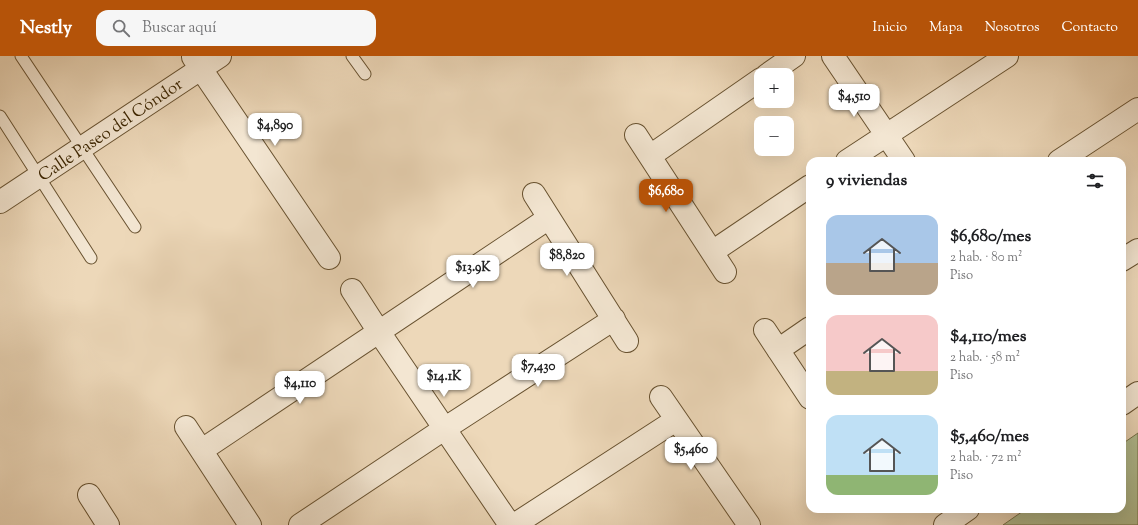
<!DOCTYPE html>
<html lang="es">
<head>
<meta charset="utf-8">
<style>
	:root { --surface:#fff; --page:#f6f6f6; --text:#202124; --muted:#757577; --accent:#b45309 }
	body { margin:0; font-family:"Sorts Mill Goudy",serif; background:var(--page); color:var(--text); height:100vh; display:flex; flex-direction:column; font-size:15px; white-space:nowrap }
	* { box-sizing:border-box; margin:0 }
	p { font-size:13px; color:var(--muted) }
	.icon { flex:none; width:22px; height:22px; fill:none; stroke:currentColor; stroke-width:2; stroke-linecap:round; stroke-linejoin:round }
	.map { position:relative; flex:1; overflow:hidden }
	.details { position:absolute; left:806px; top:101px; width:320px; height:356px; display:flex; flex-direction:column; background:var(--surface); border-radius:12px; box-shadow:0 4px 16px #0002 }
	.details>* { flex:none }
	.controls { position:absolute; left:754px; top:12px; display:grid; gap:8px }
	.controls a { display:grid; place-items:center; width:40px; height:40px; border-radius:8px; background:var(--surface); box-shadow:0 4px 16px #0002; font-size:20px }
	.price { position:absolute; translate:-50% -34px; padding:0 9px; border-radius:8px; background:#fff; color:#222; font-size:13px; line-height:26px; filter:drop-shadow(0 1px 2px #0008) }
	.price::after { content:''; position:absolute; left:50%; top:24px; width:12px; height:9px; margin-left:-6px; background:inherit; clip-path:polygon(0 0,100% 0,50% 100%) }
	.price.active { background:var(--accent); color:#fff }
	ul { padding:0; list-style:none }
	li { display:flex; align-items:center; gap:12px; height:100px; padding:0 20px }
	li span { display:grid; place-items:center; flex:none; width:112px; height:80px; border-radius:12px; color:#555 }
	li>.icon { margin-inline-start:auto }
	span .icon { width:48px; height:48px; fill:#fffc; stroke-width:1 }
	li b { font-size:17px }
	h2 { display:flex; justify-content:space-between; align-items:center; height:48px; padding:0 20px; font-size:17px }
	header { display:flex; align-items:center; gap:24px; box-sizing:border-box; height:56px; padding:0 20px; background:var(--accent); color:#fff }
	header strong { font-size:19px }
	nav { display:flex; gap:22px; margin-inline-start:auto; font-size:14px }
	.search { width:280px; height:36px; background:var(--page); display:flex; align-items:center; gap:10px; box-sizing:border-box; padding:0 14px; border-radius:12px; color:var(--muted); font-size:15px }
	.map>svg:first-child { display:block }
	.green { fill:#b2c094; stroke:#77734b }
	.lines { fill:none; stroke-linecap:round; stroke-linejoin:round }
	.lane-casing { stroke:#685230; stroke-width:13 }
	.street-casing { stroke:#685230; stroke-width:24 }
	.lane { stroke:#f3e6d2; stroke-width:11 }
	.street { stroke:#f3e6d2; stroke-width:22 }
	.labels { text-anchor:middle; stroke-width:3; stroke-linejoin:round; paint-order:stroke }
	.street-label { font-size:17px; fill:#3c2602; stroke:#f3e6d2 }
</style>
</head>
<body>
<header>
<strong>Nestly</strong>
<div class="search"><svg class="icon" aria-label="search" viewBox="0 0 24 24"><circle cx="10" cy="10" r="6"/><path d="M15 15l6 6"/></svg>Buscar aquí</div>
<nav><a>Inicio</a><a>Mapa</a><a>Nosotros</a><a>Contacto</a></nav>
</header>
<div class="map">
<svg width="1138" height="469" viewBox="0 0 1138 469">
	<rect width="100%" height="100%" fill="#edd8b9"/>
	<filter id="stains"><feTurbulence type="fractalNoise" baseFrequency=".005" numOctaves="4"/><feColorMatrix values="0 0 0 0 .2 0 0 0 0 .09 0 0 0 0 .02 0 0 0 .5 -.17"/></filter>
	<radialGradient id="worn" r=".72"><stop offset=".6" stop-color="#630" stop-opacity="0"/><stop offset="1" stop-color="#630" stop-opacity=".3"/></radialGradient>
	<path class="green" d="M1138,377V469H1003L1026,453H1122V388Z"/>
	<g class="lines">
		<g class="lane-casing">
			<path id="lane" d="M21,0L135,171
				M352,0L365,18
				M0,60L91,202"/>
		</g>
		<g class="street-casing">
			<path id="street" d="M833,0L904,105
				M193,1L329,202
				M767,19L794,0
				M636,79L725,216
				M650,100L761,23
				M847,105L1007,0
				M1059,105L1138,53
				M534,138L627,285
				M0,146L220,0
				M712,196L810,130
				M1122,204L1138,194
				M352,234L379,276L510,469
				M765,274L810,342
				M778,294L810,272
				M661,341L749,469
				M1122,348L1138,337
				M186,371L250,469
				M202,394L549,162
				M89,439L108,469
				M300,469L444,373L614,263
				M514,469L676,364
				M945,469L968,453"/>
		</g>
		<use href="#lane" class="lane"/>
		<use href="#street" class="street"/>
	</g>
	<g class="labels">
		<g class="street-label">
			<text transform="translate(110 73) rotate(-34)" y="6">Calle Paseo del Cóndor</text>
		</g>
	</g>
	<rect width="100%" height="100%" filter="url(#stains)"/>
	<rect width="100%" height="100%" fill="url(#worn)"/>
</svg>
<div class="controls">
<a>+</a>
<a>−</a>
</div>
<b class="price" style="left:854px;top:62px">$4,510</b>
<b class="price" style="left:275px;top:91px">$4,890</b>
<b class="price active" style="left:666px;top:157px">$6,680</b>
<b class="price" style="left:567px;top:221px">$8,820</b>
<b class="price" style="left:473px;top:233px">$13.9K</b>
<b class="price" style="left:538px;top:332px">$7,430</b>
<b class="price" style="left:444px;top:342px">$14.1K</b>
<b class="price" style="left:300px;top:349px">$4,110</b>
<b class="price" style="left:691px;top:415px">$5,460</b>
<section class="details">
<h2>9 viviendas<svg class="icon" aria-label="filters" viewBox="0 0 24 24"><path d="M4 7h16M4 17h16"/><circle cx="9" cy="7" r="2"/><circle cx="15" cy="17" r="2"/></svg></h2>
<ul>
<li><span style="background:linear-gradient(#a9c7e8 60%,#b9a48a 0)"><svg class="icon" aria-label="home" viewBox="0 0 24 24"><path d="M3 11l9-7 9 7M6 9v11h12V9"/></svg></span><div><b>$6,680/mes</b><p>2 hab. · 80 m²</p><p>Piso</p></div></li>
<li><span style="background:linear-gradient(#f6c9c9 70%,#c2b280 0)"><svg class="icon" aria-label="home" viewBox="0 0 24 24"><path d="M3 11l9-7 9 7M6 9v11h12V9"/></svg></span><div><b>$4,110/mes</b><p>2 hab. · 58 m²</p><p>Piso</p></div></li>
<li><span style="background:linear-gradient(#bfe0f5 75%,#8fb573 0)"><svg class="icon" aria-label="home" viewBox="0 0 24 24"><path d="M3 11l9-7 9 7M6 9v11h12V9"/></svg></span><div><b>$5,460/mes</b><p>2 hab. · 72 m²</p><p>Piso</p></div></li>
</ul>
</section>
</div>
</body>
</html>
